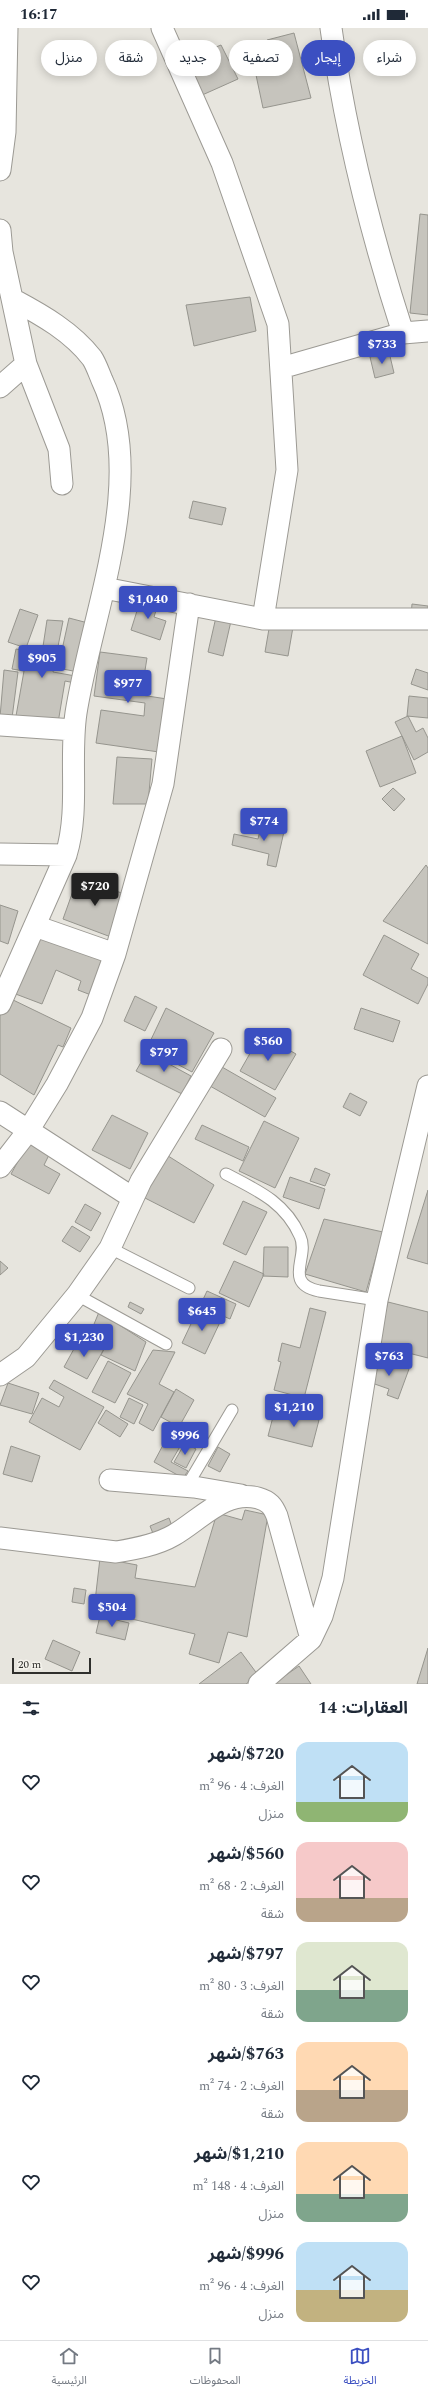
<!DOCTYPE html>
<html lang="ar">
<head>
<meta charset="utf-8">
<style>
	:root { --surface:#fff; --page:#f6f6f7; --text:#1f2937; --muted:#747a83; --line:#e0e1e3; --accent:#3b4fc1 }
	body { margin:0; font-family:Spectral,"Noto Sans Arabic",serif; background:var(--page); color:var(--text); direction:rtl; height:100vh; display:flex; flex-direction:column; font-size:15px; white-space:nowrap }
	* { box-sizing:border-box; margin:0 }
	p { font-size:13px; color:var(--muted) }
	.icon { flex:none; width:22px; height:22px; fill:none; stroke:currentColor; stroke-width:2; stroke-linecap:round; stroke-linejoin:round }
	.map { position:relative; height:1656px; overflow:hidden; direction:ltr }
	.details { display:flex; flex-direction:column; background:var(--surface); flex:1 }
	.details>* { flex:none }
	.guide { position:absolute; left:12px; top:12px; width:404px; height:36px; direction:rtl; display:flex; gap:8px }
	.scale { position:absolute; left:12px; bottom:10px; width:79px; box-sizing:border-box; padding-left:4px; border:2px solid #2f2f2c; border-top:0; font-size:11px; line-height:14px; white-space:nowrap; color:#2f2f2c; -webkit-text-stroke:3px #f5f3ec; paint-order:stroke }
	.price { position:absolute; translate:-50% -34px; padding:0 9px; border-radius:4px; background:var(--accent); color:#fff; font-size:13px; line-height:26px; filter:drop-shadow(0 1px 2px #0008) }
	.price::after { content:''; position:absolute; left:50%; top:24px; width:12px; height:9px; margin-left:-6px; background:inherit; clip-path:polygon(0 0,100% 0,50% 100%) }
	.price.current { background:#222; color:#fff }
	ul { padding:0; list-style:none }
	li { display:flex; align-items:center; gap:12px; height:100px; padding:0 20px }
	li span { display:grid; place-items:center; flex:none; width:112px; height:80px; border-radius:12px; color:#555 }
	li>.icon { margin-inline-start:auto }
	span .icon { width:48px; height:48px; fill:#fffc; stroke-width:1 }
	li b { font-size:17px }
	h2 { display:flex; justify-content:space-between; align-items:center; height:48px; padding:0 20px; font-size:17px }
	.tag { padding:0 14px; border-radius:18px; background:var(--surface); box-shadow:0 2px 10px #0003; font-size:14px; line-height:36px }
	.tag.current { background:var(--accent); color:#fff }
	.status { display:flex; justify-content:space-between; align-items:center; height:28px; padding:0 20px; background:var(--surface); direction:ltr }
	.status svg { height:11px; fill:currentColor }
	.dock { display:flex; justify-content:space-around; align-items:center; height:56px; border-top:1px solid var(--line); background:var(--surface); font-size:11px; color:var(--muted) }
	.dock a { display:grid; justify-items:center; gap:2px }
	.dock .current { color:var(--accent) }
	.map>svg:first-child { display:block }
	.building { fill:#c6c4bd; stroke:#96958e }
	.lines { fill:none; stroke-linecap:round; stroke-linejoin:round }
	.lane-casing { stroke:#9c9a94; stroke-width:13 }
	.street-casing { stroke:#9c9a94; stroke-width:23 }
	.lane { stroke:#fff; stroke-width:11 }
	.street { stroke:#fff; stroke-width:21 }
</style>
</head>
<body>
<div class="status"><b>16:17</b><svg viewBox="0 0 49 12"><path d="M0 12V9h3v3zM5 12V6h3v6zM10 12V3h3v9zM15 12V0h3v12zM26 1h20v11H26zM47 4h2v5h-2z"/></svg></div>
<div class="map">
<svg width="428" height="1656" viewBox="0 0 428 1656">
	<rect width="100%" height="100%" fill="#e7e5de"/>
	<path class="building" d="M294,5L311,70L263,80L256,47L272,41L267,12Z
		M221,17L238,51L200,68L186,31Z
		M420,186L428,187V287L410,285Z
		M250,269L256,303L194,318L186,277Z
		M389,324L394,345L375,350L370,329Z
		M193,473L226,480L222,497L189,490Z
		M141,570L158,576L154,589L166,593L160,612L131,602Z
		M412,576L428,578V590L411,588Z
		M20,581L38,587L26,620L8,614Z
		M216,589L231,593L223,628L208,624Z
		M69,590L88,595L78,644L58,640Z
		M47,592L63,593L53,644L81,649L80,656L65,653L58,695L16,688L24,643L12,641L16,621L42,625Z
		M270,595L293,599L288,628L265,624Z
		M100,624L147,630L141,667L167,671L159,724L96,715L101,682L144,688L145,675L94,668Z
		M416,641L428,645V662L411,656Z
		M4,642L18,644L12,690L0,689Z
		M409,668L428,670V690L407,688Z
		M408,688L416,704L423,700L428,710V724L414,732L395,694Z
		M402,708L416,745L380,759L366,723Z
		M117,729L152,731L148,776H113Z
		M393,760L405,771L394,783L382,771Z
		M262,794L285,799L276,839L267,837L269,826L232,817L234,806L258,811Z
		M426,837L428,840V916L383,893Z
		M78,849L127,867L111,909L63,891Z
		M0,877L18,883L8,916L0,913Z
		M38,906L104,933L91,967L78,962L81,953L56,942L42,976L13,965Z
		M384,907L419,926L411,941L428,950V956L418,976L363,947Z
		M135,968L157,979L145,1003L124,993Z
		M9,970L71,1000L63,1019L58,1017L34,1067L0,1046V988Z
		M166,980L214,1005L192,1044L147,1020Z
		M361,980L400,993L393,1014L354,1001Z
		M261,1006L296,1026L275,1062L240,1043Z
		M147,1024L191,1048L182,1066L136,1043Z
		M222,1039L276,1070L265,1089L210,1058Z
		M350,1065L367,1074L360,1088L343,1079Z
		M112,1087L148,1105L130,1141L92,1122Z
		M264,1093L299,1110L275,1160L239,1143Z
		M202,1097L249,1119L243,1133L195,1111Z
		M28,1115L49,1127L44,1137L60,1146L49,1166L11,1146Z
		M165,1126L214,1157L194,1195L143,1169Z
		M315,1140L330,1146L325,1158L310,1153Z
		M290,1149L325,1161L319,1181L283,1169Z
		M428,1162V1236L407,1230Z
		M243,1173L267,1184L246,1227L223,1216Z
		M85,1176L101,1185L91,1203L75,1194Z
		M324,1191L383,1204L366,1264L305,1246Z
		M72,1198L90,1209L80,1224L62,1213Z
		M264,1219H288V1249L263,1248Z
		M0,1233L8,1240L0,1247Z
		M234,1233L264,1246L249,1279L219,1265Z
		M207,1263L236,1276L230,1291L200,1278Z
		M130,1274L144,1281L141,1286L128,1279Z
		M388,1274L428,1284V1330L377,1317Z
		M310,1280L326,1284L304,1370L274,1362L281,1334L278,1333L282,1315L300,1320Z
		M198,1281L221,1292L205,1326L182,1315Z
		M99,1284L146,1314L135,1343L101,1327L110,1309L92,1301Z
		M91,1301L106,1310L102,1317L87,1308Z
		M81,1308L104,1321L87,1351L64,1339Z
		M153,1322L175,1324L159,1356L174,1364L153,1403L139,1395L148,1376L127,1366Z
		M377,1330L409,1341L398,1371L387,1367L389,1361L369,1354Z
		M108,1333L131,1345L115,1375L92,1364Z
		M54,1352L104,1379L80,1422L29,1394L42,1370L59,1379L64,1369L49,1360Z
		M8,1355L39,1365L32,1386L0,1377Z
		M176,1361L194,1372L179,1399L161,1389Z
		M129,1370L143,1377L134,1396L120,1389Z
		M275,1381L319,1392L312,1419L268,1408Z
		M106,1382L128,1396L120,1409L98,1395Z
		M171,1402L185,1410L171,1434L188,1443L183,1450L154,1434Z
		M185,1415L196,1421L186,1440L174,1434Z
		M11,1418L40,1428L32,1454L3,1446Z
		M218,1419L230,1426L220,1444L208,1438Z
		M245,1482L268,1487L247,1609L228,1604L219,1635L189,1626L195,1606L94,1582L100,1530L137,1537L135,1550L195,1559L217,1485L242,1492Z
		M169,1490L173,1501L154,1508L150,1498Z
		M74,1560L86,1562L84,1576L72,1574Z
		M100,1588L129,1595L125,1612L96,1605Z
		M53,1612L80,1624L72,1643L45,1631Z
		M428,1620V1656H417Z
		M241,1624L258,1647L246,1656H199Z
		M299,1638L311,1656H273Z"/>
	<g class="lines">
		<g class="lane-casing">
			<path id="lane" d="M226,1146C257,1162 285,1174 300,1208C310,1229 282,1255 319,1263L377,1272
				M110,1220L189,1260
				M77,1267L166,1316
				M187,1458L232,1382"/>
		</g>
		<g class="street-casing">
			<path id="street" d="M162,0L222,135L278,296L287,442L263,591
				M331,0C345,103 371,206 403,305
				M0,142L5,104L7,0
				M0,202L2,224L26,336L59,421L62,456
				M281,340L403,305L428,303
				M0,359L26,336
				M104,560L263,591H428
				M0,697L74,702
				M0,826L66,827
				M35,898L115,926
				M0,976L66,827C80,781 69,732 76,685C92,583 149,452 102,352C99,345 96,336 92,330C72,304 42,287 14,272
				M0,1084L133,1170
				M0,1139L28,1103L57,1056L92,990L115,926L163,756L189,576
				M0,1347L26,1329L77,1267L110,1220L141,1153L221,1021
				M110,1452L194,1459L241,1467
				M0,1510L116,1524C135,1521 157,1517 174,1507C200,1492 226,1461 258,1470C269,1473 273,1478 277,1488L311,1611
				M259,1656L311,1611L322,1588L333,1550L377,1272L428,1058"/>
		</g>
		<use href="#lane" class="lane"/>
		<use href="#street" class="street"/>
	</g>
</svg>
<div class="scale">20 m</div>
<b class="price" style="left:382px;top:337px">$733</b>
<b class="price" style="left:148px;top:592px">$1,040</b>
<b class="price" style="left:42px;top:651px">$905</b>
<b class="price" style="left:128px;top:676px">$977</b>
<b class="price" style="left:264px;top:814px">$774</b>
<b class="price current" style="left:95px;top:879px">$720</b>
<b class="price" style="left:268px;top:1034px">$560</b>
<b class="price" style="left:164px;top:1045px">$797</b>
<b class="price" style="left:202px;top:1304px">$645</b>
<b class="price" style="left:84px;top:1330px">$1,230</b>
<b class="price" style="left:389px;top:1349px">$763</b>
<b class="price" style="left:294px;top:1400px">$1,210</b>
<b class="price" style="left:185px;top:1428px">$996</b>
<b class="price" style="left:112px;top:1600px">$504</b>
<div class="guide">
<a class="tag">شراء</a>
<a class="tag current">إيجار</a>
<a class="tag">تصفية</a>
<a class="tag">جديد</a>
<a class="tag">شقة</a>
<a class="tag">منزل</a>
</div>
</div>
<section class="details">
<h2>العقارات: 14<svg class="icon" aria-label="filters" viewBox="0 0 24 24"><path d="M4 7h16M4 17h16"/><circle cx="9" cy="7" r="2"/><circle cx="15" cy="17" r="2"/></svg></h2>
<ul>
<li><span style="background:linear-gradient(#bfe0f5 75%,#8fb573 0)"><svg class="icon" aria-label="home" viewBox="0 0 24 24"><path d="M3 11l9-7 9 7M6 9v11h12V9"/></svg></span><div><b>$720/شهر</b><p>الغرف: 4 · 96 m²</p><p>منزل</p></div><svg class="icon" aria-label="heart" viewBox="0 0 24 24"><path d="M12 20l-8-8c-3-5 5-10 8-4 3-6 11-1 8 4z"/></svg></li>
<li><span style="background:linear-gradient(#f6c9c9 70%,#b9a48a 0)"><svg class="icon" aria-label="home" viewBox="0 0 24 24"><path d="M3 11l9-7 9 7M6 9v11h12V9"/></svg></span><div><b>$560/شهر</b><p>الغرف: 2 · 68 m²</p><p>شقة</p></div><svg class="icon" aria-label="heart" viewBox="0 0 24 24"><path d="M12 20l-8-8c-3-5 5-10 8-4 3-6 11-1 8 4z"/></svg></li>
<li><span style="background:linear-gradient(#dfe7d0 60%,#7fa58c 0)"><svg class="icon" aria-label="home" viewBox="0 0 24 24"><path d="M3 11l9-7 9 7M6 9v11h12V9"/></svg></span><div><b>$797/شهر</b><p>الغرف: 3 · 80 m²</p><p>شقة</p></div><svg class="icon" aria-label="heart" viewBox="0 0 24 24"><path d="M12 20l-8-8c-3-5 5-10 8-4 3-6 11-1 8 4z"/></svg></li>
<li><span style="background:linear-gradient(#ffd9b3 60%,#b9a48a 0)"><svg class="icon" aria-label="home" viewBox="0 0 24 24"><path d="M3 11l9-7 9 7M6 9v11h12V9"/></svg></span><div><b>$763/شهر</b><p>الغرف: 2 · 74 m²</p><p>شقة</p></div><svg class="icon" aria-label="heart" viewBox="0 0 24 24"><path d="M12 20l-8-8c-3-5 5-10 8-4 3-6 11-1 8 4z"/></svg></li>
<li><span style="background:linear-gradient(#ffd9b3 65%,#7fa58c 0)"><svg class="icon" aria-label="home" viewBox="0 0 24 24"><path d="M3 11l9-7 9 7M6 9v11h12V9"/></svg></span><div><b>$1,210/شهر</b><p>الغرف: 4 · 148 m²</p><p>منزل</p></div><svg class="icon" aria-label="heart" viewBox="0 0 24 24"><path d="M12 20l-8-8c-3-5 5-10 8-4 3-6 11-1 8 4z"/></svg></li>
<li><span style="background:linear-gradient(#bfe0f5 60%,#c2b280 0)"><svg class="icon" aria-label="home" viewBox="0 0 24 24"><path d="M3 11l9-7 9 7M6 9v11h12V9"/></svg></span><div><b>$996/شهر</b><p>الغرف: 4 · 96 m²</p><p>منزل</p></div><svg class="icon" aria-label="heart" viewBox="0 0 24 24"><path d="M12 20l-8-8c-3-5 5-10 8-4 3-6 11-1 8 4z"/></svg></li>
</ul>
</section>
<nav class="dock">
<a class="current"><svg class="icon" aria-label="map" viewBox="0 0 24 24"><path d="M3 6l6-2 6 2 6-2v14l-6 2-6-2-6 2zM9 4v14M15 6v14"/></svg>الخريطة</a>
<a><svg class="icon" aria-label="saved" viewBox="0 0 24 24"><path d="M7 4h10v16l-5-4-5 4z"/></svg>المحفوظات</a>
<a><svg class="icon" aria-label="home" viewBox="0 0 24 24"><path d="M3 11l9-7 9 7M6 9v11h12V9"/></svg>الرئيسية</a>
</nav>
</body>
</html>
